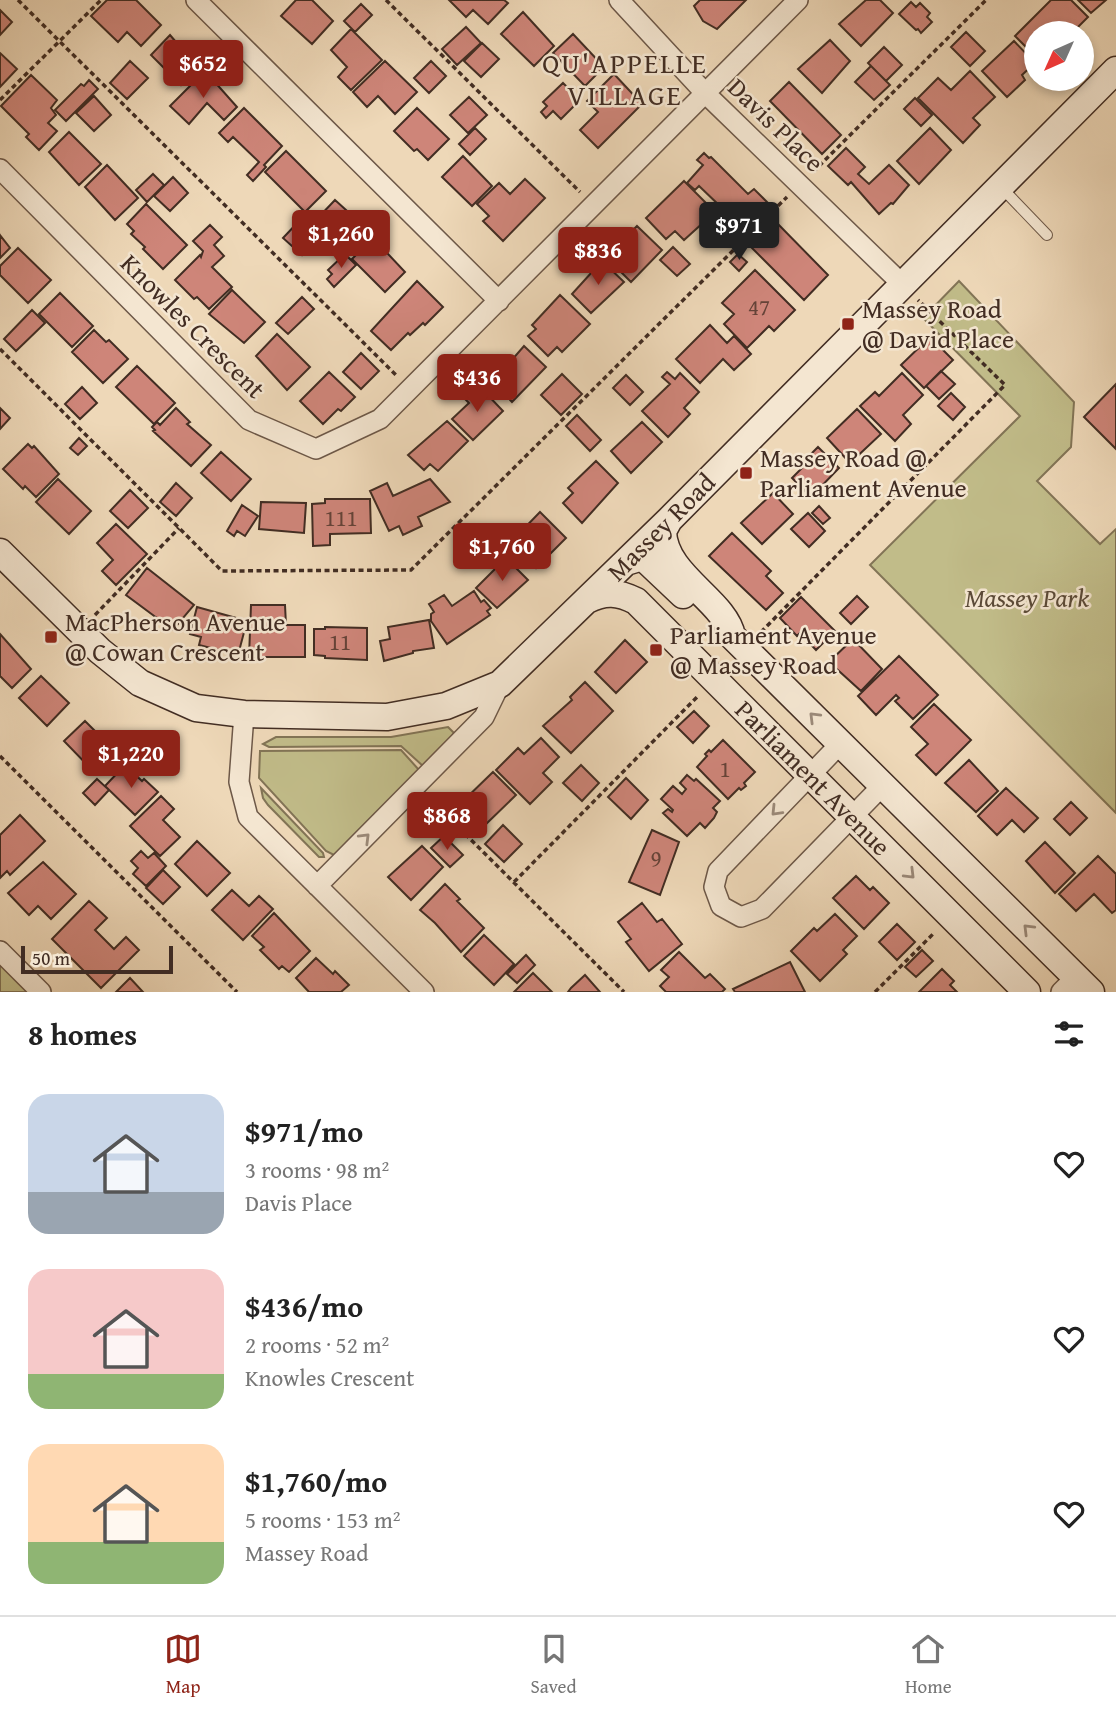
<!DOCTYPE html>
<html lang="en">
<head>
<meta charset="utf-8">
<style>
	:root { --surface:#fff; --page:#f2f2f2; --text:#222; --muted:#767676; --line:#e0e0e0; --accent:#8f2418 }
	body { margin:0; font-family:"Gentium Book Plus",serif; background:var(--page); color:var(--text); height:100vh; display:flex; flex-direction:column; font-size:26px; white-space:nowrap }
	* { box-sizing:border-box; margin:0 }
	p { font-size:23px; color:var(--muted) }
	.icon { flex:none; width:38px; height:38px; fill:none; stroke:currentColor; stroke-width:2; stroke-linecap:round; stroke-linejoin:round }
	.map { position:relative; height:992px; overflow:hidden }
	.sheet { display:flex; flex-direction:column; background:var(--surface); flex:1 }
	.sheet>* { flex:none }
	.needle { width:46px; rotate:225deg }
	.buttons { position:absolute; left:1024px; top:21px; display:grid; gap:14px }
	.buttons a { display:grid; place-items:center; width:70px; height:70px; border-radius:50%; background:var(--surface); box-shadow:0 4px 10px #0003; font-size:35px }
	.scale { position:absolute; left:21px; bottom:18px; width:152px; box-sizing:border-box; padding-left:7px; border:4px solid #422d23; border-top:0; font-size:19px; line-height:24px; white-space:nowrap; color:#422d23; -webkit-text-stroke:5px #f4e6d1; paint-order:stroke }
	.price { position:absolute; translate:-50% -60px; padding:0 16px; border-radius:7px; background:var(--accent); color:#fff; font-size:23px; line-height:46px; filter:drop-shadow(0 2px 4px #0008) }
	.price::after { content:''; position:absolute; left:50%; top:42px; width:21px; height:16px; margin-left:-10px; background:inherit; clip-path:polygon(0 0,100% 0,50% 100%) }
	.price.selected { background:#222; color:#fff }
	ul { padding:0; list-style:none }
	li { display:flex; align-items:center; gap:21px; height:175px; padding:0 28px }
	li span { display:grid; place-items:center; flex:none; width:196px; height:140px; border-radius:21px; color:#555 }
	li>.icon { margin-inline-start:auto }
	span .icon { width:84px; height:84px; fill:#fffc; stroke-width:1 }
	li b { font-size:30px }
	h2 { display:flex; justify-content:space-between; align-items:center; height:84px; padding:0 28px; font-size:30px }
	.tab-bar { display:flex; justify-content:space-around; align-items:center; height:98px; border-top:2px solid var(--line); background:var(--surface); font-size:19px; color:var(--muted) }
	.tab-bar a { display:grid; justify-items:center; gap:4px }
	.tab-bar .selected { color:var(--accent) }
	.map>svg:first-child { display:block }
	.green { fill:#c1bc89; stroke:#827456; stroke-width:2 }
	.building { fill:#ce8579; stroke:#422d23; stroke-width:2 }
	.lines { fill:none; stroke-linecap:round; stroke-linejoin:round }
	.lane-casing { stroke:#6d5848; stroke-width:12 }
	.street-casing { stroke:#6d5848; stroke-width:22 }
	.secondary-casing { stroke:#422d23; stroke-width:29 }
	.path { stroke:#422d23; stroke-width:3.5; stroke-dasharray:5 3.5; stroke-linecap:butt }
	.lane { stroke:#f4e6d1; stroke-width:10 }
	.street { stroke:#f4e6d1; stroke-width:19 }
	.secondary { stroke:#f4e6d1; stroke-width:26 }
	.oneway { stroke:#9b8a7a }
	.poi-dot { fill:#8f2418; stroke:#f4e6d1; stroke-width:2.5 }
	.labels { text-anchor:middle; stroke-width:5; stroke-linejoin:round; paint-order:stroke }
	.number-label { font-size:23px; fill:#654338 }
	.street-label { font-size:26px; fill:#422d23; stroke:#f4e6d1 }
	.poi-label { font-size:26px; fill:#422d23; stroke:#f4e6d1; text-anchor:start }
	.park-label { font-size:26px; font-style:italic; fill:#5b4a37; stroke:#f4e6d1 }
	.neighbourhood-label { font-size:28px; letter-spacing:2px; fill:#422d23; stroke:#f4e6d1 }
</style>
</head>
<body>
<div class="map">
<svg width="1116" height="992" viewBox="0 0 1116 992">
	<rect width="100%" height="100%" fill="#eed8b8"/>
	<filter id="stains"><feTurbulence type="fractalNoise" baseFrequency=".00286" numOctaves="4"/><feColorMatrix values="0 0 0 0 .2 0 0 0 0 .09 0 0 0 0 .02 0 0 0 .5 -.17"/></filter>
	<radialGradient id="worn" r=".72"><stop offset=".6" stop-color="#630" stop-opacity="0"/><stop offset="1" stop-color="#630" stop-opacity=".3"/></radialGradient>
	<path class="green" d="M959,281L1074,402L1071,447L1037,481L1100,544L1116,529V813L870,565L1020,416L923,318Z
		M448,727L454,733L452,737L423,766L401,746L269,747L263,744L276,737H391Z
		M401,750L419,770L334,855L326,851L259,778L260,751Z
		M261,788L323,853L324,857H319L268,805L263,798Z
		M0,963L31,992H0Z"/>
	<path class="building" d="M107,0H136L161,25L141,46L127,32L118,42L91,16Z
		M296,0H312L333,21L312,44L281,16Z
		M449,0H504L508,3L488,24L473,10L466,17Z
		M700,0H746L717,29L703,21L694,6Z
		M866,0H880L893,13L861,46L839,24Z
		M1051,0H1071L1088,17L1072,33H1036V57L1015,36Z
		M1078,0H1106L1091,13Z
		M911,2L916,7L920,3L930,13L927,17L932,22L921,33L918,29L916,30L899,14Z
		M361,4L372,15L355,32L344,21Z
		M0,10L12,22L0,35Z
		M523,12L554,46L534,66L501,34Z
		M466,27L481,43L457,65L442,49Z
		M351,29L382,60L351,90L338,77L347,67L331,50Z
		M966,32L985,51L970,66L951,47Z
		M573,34L604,67L585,86L553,53Z
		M170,35L198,68L181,85L151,55Z
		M830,40L850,61L822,93L798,69Z
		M1014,41L1035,63L1022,75L1025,80L1007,97L982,71Z
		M482,43L499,59L481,77L464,61Z
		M884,47L902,65L886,81L868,63Z
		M0,53L17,69L0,87Z
		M130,61L148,78L127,99L110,83Z
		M385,61L417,92L395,114L378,96L367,107L353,92Z
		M431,61L446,76L429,93L414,78Z
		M871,66L890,85L874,100L855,82Z
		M205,71L237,107L224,120L207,103L189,124L170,106Z
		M970,71L995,97L973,118L980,125L963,143L918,98L938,78L951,90Z
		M614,74L642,104L598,148L580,130L598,112L587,101Z
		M31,75L57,100L51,108L56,115L48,123L57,131L39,150L26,137L29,134L1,106Z
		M89,80L98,89L66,121L55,110L81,84L84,86Z
		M789,82L841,135L822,154L770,101Z
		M563,83L580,100L561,119L553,111L546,118L541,112L547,106L543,102Z
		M94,96L111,115L94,131L76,113Z
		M469,97L487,115L468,133L450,115Z
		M915,98L932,115L921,126L904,109Z
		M244,108L282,146L264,165L266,167L253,181L247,175L259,162L233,137L228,142L219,133Z
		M417,108L449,139L428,160L417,149L414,151L394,131Z
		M475,128L486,139L470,155L459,144Z
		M930,128L951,150L919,184L897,161Z
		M69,132L101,164L79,185L49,152Z
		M846,148L865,167L858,174L869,184L889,165L909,185L893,204L891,203L879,214L851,182L848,185L828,166Z
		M286,151L326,191L305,212L265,172Z
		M704,153L709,158L711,157L748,194L754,189L770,205L745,230L699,186L695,190L687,183L703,165L697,160Z
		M463,156L492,186L472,206L442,177Z
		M107,165L138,198L115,220L85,187Z
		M153,174L164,185L147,202L136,190Z
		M173,177L188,193L170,211L154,196Z
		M525,179L545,198L503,241L483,221L489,216L477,204L499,183L510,194Z
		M684,181L715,212L684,240L675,231L666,239L646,218Z
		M335,200L367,229L345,251L315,221Z
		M146,204L187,245L163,269L143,249L145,247L131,234L134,231L127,224Z
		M301,219L319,237L302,255L283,238Z
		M775,221L828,275L804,300L750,246Z
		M210,225L222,237L214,245L224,256L212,267L232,287L209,309L197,297L194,299L175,280L200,255L201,257L203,251L193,241Z
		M637,226L662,250L631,282L609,260L621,247L618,245Z
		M0,235L10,248L0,258Z
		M373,238L405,272L385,292L352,259Z
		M673,247L690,264L677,276L660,260Z
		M18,248L51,280L28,303L0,275V266Z
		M345,254L356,265L334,287L327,279L332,274L328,270Z
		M738,254L747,262L739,271L730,262Z
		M602,261L624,282L591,313L572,294Z
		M755,270L795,310L774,331L769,326L747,348L724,324L734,314L722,303Z
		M417,281L443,307L425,325L423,323L410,335L408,333L391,350L371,331Z
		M232,290L265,322L244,343L209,314Z
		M60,293L93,326L72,347L39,314Z
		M560,295L590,324L562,352L557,347L548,356L528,336L536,329L532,325L534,323Z
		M302,297L314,309L288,334L276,323Z
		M32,310L45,323L16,351L4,339Z
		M710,325L727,343L734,336L751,354L734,370L723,359L700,383L676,359Z
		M94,330L106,342L109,340L128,359L103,383L72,352Z
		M277,334L310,367L287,390L256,356Z
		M930,337L953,360L924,388L901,365Z
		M524,346L546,367L512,402L489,378L508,358L511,361Z
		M361,353L379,371L361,389L343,372Z
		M137,366L175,403L154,424L116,387Z
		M941,371L955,384L939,399L926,386Z
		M329,372L355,397L341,411L338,409L323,424L300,401Z
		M667,372L675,379L680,373L699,392L684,408L690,414L668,437L642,411L670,384L662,377Z
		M902,373L923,395L903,415L911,424L895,441L860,406L875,392L879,396Z
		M562,374L582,394L561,415L541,395Z
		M626,375L643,392L630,405L613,388Z
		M1116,384V449L1084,417Z
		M82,387L97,403L80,419L65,404Z
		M480,387L503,411L473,440L452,419L469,403L466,400Z
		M951,393L965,407L953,420L938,406Z
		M0,408L10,418L0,429Z
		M176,408L190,422L187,424L211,445L191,466L153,431L155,430L152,427L157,422L160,425Z
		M857,409L881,434L850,463L827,438Z
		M577,415L601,440L590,451L566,426Z
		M447,421L468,441L438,471L430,464L424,470L408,455Z
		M642,422L662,442L631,473L611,451Z
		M79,438L87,446L78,455L70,448Z
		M28,444L32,448L34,446L59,474L36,497L25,486L23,489L3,469Z
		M818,447L839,468L811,497L792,478L807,463L804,461Z
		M221,452L251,479L231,501L201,473Z
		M596,461L618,483L582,523L563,503L573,493L568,488Z
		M58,479L91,511L69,534L36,502Z
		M430,479L450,502L418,517L422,526L403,535L399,526L389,531L370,491L387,483L393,496Z
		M176,483L192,498L176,516L160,502Z
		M130,490L148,508L128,528L110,511Z
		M773,493L793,514L762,544L741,523Z
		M325,499H370L371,533L330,534V545L313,546L312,504L325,503Z
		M261,502L306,503L304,533L259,529Z
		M242,505L258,516L245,536L237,531L234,536L227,531Z
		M819,506L830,518L823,524L812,513Z
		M540,512L566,538L536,568L510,543Z
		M808,513L825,531L809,547L791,529Z
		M116,524L147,554L116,585L102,571L113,560L97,543Z
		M490,528L509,546L497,559L478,540Z
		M732,533L771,571L766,576L783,593L766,610L709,556Z
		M506,558L528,580L497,608L476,588Z
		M147,568L194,605L173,630L126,595Z
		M474,591L481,602L484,600L491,608L487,611L490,615L447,644L431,621V614L434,612L429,604L444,595L452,606Z
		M857,596L868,607L851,624L840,613Z
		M801,597L835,631L816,650L800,633L797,636L780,618Z
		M251,605H285L286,625H305V657H249Z
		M197,607L247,621L238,655L199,645L201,637L190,634Z
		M429,620L434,648L413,651V653L384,661L380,641L390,639L388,627Z
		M325,627L367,628V660L325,658V656L314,655V629H325Z
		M0,634L31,669L12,688L0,676Z
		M853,639L882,669L861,691L829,662Z
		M625,640L647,662L616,693L595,672Z
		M899,656L938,695L913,719L895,701L899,698L896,695L876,715L858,696Z
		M41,676L69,703L47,726L19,698Z
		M585,682L613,711L571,753L543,726L572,700L570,697Z
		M934,704L971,740L936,775L916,755L928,744L911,727Z
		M694,711L709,726L693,743L677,727Z
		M85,721L117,753L96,774L64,741Z
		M541,738L559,757L543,773L552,782L530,804L496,770L518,748L524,754Z
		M723,740L755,772L744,783L746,786L741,790L739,788L728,799L697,767L707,756L705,754L709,750L711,752Z
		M969,760L998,791L976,812L945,783Z
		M125,765L142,781L144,779L158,792L135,815L105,786Z
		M581,765L599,783L582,801L563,783Z
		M493,772L516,795L484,826L461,803Z
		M687,775L694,781L696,779L720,801L713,808L717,812L714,818L705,828L700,823L687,836L663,813L668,809L672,812L673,810L661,799L673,786L682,794L686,789L680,783Z
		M626,778L648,800L631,819L608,797Z
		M97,779L109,790L95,805L83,793Z
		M1006,788L1038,818L1024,832L1012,820L997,835L978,816Z
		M161,796L174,809L163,820L180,837L160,856L130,826Z
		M1071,802L1087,818L1070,835L1054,819Z
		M20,815L45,841L10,875L7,871L0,878V835Z
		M503,825L522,844L504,862L485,844Z
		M652,830L679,842L660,895L629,882Z
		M444,836L463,855L450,867L431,848Z
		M197,841L230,873L207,896L175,864Z
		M1045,842L1075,873L1055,893L1026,861Z
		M422,846L443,867L411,900L388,877Z
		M141,851L148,858L154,853L166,866L146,886L133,874L138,868L131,861Z
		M1098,856L1116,874V910L1112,913L1094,894L1076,911L1059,894Z
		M43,862L76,894L51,919L38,906L29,915L8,893Z
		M163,870L180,887L163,904L146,888Z
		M856,876L870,890L873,887L889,903L864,929L833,898Z
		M445,884L460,899L457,901L484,928L461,952L435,923L420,910Z
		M232,890L249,906L259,896L273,909L243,940L212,910Z
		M89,901L107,918L95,930L114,949L126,937L139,950L101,988L52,939Z
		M642,903L657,922L662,919L682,944L649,971L626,942L631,939L618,922Z
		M274,913L310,951L289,972L282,966L279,969L260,950L264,947L252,936Z
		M835,914L857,936L843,950L847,954L820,981L791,951L814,928L817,931Z
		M897,924L915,942L897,960L879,942Z
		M484,935L514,964L494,985L464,956Z
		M922,950L933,961L916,977L905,967Z
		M679,952L705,978L710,974L725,989L722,992H666L660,986L669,977L661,970Z
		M526,955L535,965L517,983L507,974Z
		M316,958L333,974L335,971L349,985L341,992H309L296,978Z
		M790,962L805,992H735L733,989Z
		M942,969L954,981L950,985L957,992H919Z
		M533,973L552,992H514Z
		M585,975L600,992H568L571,988Z
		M130,978L143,992H116Z"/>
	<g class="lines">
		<g class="lane-casing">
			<path id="lane" d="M1001,187L1047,235"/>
		</g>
		<g class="street-casing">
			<path id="street" d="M196,0L499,301
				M619,0L706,94L902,284
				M0,169L249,420L316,449L380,419L798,0
				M244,714L239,782L248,817L424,992
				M840,744L718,871L714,887L721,906L741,917L762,909L883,785
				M317,886L484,717L500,684
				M0,951L41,992
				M1061,992L1076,977"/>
		</g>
		<g class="secondary-casing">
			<path id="secondary" d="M669,520L663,531C664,576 725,600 732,636L1091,992
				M0,552L100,651L140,683L196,708L244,714L387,717L446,706L500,684L669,520L1116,70
				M626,562L639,558L646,560L683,595
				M587,600C605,591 618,592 636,601L1027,992"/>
		</g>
		<path class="path" d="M18,0L396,375
			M386,0L580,192
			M0,100L101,0
			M813,172L986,0
			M0,349L222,571L411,570L787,197
			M95,615L179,528
			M761,632L1005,385L918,300
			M0,756L237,992
			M429,798L624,992
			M514,882L699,695
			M875,992L935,932"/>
		<use href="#lane" class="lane"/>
		<use href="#street" class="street"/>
		<use href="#secondary" class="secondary"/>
	</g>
	<defs><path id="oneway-chevron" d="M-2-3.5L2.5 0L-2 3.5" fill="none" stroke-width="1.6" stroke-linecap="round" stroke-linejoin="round" transform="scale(1.75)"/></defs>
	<g class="oneway">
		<use href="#oneway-chevron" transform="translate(814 717) rotate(-135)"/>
		<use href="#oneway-chevron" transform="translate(776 811) rotate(134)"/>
		<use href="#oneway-chevron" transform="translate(365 838) rotate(-45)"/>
		<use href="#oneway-chevron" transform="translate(910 874) rotate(45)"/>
		<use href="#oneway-chevron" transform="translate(1028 929) rotate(-135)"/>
	</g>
	<g class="poi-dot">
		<rect x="841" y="317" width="14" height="14" rx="3.5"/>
		<rect x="739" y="466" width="14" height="14" rx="3.5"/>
		<rect x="44" y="630" width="14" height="14" rx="3.5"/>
		<rect x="649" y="643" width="14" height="14" rx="3.5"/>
	</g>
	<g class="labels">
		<g class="number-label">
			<text x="759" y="315">47</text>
			<text x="341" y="526">111</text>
			<text x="340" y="650">11</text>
			<text x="725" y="777">1</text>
			<text x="656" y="866">9</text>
		</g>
		<g class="street-label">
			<text transform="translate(776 125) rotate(44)" y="9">Davis Place</text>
			<text transform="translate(193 326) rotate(45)" y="9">Knowles Crescent</text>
			<text transform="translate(661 527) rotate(-45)" y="9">Massey Road</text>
			<text transform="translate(813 778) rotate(45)" y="9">Parliament Avenue</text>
		</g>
		<g class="poi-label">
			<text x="862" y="318">Massey Road<tspan x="862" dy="30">@ David Place</tspan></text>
			<text x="760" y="467">Massey Road @<tspan x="760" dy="30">Parliament Avenue</tspan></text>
			<text x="65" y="631">MacPherson Avenue<tspan x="65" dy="30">@ Cowan Crescent</tspan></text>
			<text x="670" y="644">Parliament Avenue<tspan x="670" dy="30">@ Massey Road</tspan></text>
		</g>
		<g class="park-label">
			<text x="1027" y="607">Massey Park</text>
		</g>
		<g class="neighbourhood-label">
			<text x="625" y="73">QU'APPELLE<tspan x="625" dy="32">VILLAGE</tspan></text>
		</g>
	</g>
	<rect width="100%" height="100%" filter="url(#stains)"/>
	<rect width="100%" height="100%" fill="url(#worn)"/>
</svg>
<div class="buttons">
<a><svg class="needle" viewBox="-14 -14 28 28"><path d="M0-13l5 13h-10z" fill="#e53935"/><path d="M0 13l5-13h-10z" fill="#767676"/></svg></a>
</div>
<div class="scale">50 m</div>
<b class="price" style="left:203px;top:100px">$652</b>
<b class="price selected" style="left:739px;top:262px">$971</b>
<b class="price" style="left:341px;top:270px">$1,260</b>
<b class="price" style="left:598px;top:287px">$836</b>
<b class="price" style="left:477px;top:414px">$436</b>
<b class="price" style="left:502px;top:583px">$1,760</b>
<b class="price" style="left:131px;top:790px">$1,220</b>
<b class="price" style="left:447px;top:852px">$868</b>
</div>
<section class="sheet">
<h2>8 homes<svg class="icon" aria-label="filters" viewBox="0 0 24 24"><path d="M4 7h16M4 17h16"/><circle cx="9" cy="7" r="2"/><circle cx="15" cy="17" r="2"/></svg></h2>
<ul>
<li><span style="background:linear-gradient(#c9d6e8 70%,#9aa5b1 0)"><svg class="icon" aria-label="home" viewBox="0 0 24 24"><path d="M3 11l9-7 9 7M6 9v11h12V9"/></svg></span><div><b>$971/mo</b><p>3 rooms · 98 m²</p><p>Davis Place</p></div><svg class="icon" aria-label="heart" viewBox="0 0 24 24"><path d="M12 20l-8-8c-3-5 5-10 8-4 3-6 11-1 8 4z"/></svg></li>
<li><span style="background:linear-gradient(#f6c9c9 75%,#8fb573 0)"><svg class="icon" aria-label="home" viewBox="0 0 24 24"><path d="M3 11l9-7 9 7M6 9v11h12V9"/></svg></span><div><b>$436/mo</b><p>2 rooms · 52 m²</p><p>Knowles Crescent</p></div><svg class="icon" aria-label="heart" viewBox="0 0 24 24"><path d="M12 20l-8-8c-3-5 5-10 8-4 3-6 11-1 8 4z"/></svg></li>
<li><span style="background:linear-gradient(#ffd9b3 70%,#8fb573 0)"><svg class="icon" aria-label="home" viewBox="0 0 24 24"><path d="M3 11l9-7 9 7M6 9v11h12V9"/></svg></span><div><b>$1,760/mo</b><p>5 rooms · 153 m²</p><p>Massey Road</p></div><svg class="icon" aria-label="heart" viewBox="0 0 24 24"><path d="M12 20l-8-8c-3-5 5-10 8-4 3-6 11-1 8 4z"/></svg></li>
</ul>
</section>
<nav class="tab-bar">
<a class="selected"><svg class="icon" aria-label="map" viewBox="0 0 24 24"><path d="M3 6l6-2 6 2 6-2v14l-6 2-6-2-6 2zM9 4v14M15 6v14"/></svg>Map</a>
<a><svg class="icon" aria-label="saved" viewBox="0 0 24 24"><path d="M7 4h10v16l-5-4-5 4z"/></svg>Saved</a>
<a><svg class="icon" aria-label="home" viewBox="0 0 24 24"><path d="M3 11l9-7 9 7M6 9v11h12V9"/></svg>Home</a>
</nav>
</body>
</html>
